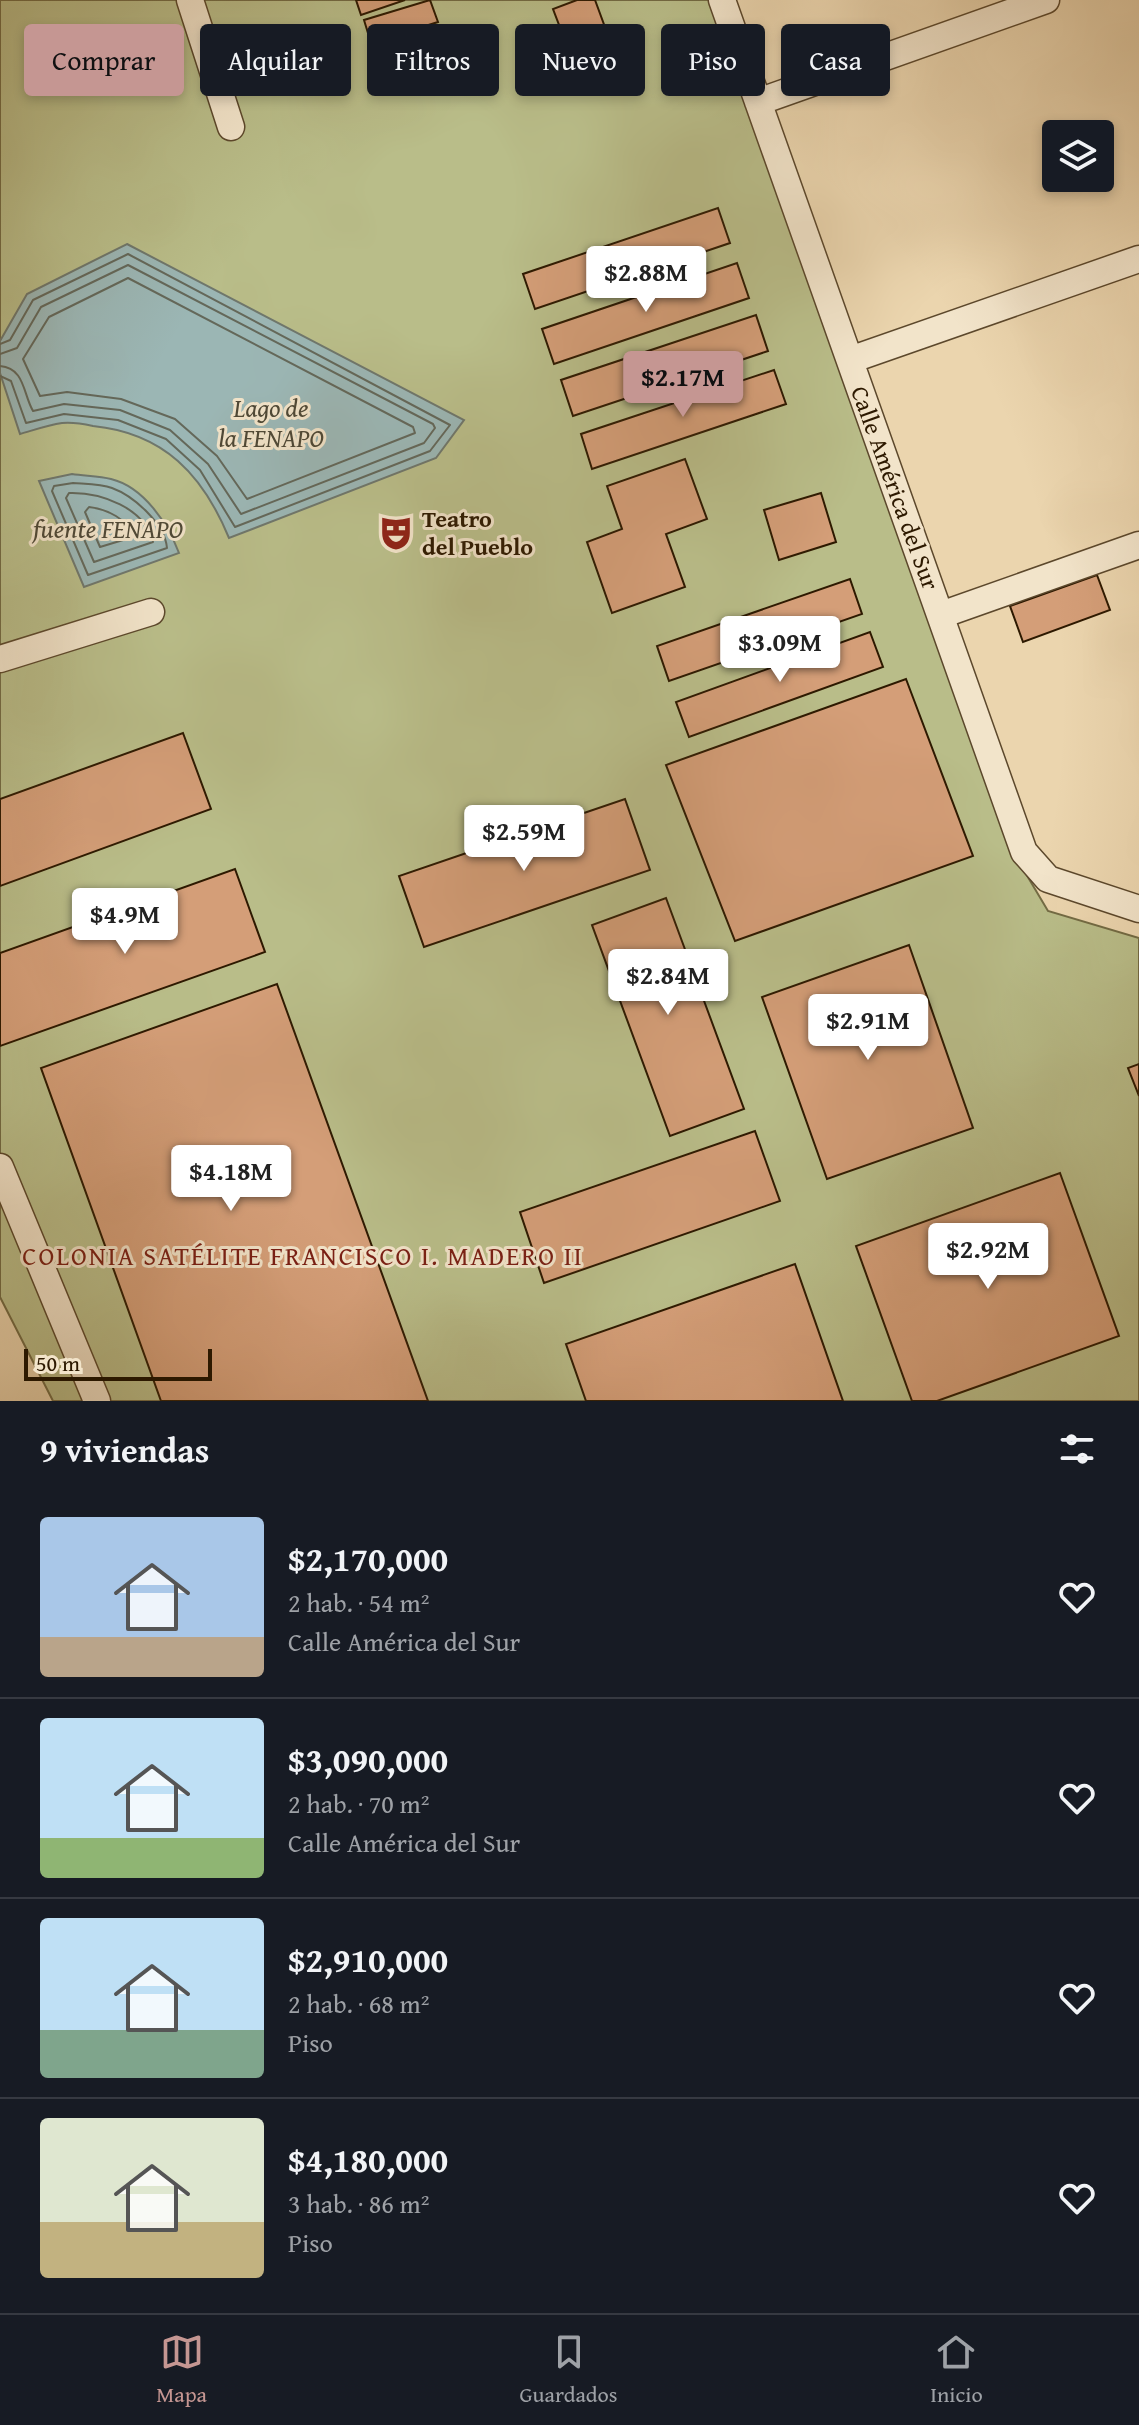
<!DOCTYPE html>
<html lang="es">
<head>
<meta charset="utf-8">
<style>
	:root { --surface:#171b24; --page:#242831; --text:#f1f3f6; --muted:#9ea1a6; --line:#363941; --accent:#c59692 }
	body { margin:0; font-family:"Gentium Book Plus",serif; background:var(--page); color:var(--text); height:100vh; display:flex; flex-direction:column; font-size:30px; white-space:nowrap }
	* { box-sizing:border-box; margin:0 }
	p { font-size:26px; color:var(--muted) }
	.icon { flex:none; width:44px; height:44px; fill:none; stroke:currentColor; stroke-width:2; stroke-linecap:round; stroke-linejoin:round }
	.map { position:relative; height:1401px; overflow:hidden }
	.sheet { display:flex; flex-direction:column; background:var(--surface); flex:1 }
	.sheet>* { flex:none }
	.top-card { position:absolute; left:24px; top:24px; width:1092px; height:72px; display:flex; gap:16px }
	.fabs { position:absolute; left:1042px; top:120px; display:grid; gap:16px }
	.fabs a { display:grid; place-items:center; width:72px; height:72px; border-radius:8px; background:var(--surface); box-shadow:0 4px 12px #0003; font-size:40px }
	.scale { position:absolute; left:24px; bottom:20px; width:188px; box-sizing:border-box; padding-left:8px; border:4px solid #2d1900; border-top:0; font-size:22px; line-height:28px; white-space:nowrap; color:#2d1900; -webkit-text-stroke:6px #f2e4ca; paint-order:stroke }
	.price { position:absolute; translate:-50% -68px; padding:0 18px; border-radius:8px; background:#fff; color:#222; font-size:26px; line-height:52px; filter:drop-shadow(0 2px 4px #0008) }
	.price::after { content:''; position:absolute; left:50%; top:48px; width:24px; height:18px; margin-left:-12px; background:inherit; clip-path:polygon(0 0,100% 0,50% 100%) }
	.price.current { background:var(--accent); color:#111 }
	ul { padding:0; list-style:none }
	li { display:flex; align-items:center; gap:24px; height:200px; padding:0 40px }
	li+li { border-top:2px solid var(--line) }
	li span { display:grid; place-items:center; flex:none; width:224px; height:160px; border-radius:8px; color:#555 }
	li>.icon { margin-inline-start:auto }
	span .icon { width:96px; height:96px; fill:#fffc; stroke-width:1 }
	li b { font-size:34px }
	h2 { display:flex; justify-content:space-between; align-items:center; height:96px; padding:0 40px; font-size:34px }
	.tag { padding:0 28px; border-radius:8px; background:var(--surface); box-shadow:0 4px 12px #0003; font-size:28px; line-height:72px }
	.tag.current { background:var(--accent); color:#111 }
	.menu { display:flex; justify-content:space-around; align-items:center; height:112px; border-top:2px solid var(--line); background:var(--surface); font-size:22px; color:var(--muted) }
	.menu a { display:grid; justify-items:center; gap:4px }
	.menu .current { color:var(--accent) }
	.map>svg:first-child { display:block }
	.green { fill:#b9bd89; stroke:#736b44; stroke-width:2 }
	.water { fill:#9bb6b4; stroke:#6f776c; stroke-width:2 }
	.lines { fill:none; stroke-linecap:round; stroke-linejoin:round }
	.shore { stroke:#64685a; stroke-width:2 }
	.building { fill:#d49e78; stroke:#2d1900; stroke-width:2 }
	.minor-casing { stroke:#5c482c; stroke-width:29 }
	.minor { stroke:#f2e4ca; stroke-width:26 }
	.labels { text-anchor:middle; stroke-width:6; stroke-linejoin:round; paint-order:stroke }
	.street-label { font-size:24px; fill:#2d1900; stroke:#f2e4ca }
	.poi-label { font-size:24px; font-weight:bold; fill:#2d1900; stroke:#f2e4ca; text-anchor:start }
	.water-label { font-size:26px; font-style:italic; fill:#4e4836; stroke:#f2e4ca }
	.neighbourhood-label { font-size:26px; letter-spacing:2px; fill:#7a1f14; stroke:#f2e4ca }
</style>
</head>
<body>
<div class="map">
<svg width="1139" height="1401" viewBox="0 0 1139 1401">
	<rect width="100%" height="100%" fill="#ebd5ae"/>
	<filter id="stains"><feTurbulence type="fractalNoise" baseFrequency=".0025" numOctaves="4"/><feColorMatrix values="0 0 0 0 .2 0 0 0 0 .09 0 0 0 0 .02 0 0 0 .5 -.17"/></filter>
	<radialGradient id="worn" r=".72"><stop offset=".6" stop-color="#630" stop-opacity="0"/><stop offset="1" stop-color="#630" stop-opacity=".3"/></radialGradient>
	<path class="green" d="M0,0H711L1016,857L1048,911L1139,938V1401H53L0,1297Z"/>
	<path class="water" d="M127,244L464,420L436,458L229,538C203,475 164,433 93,426C84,424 72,422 62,423C48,425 34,430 20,434L0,373V341L27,294Z
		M72,474C85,476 99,476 111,479C144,487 168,524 179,553L84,587L39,481Z"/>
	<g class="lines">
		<path class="shore" d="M128,278L413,427L415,433L247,499L217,456L175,419L121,399L67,392L40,396L23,359L49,317Z
			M0,344L10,340L33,300L128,254L450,425L430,451L235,527L200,470L166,439L118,420L64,414L26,423L11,381L0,376
			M0,354L17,348L41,307L128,265L433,424L435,428L424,443L241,514L208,464L170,430L120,410L64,404L33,411C23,394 25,368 0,366
			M73,483C85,484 101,484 112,488C134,496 165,524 167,548L88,575L52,491L54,486Z
			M69,493C101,492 145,508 153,542L94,562L66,498Z
			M89,507C106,509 129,519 133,537L100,547L85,512Z"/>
	</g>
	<path class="building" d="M356,0H405L361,15Z
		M430,0L438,22L371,43L364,20Z
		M577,0H595L624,79L585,93L553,9Z
		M718,208L730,243L535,309L523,274Z
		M737,263L749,298L554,364L542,329Z
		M756,315L768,351L573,416L561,380Z
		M774,370L786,404L592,469L581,434Z
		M685,459L707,519L666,534L685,587L612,613L587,542L622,529L607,486Z
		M821,493L836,542L779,560L764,510Z
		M1097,575L1110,610L1023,642L1010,606Z
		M850,579L862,614L669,681L657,646Z
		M870,632L883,667L689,737L676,702Z
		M906,679L973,856L735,941L666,765Z
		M183,733L211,809L0,886V799Z
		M625,799L650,870L424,947L399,876Z
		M235,869L265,952L0,1046V953Z
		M666,898L744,1109L670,1136L592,925Z
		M909,945L973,1128L827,1179L762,997Z
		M277,984L428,1401H161L41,1068Z
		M1139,1064V1096L1128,1068Z
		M755,1131L780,1201L544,1283L520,1212Z
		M1060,1173L1119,1336L937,1401H912L856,1246Z
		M795,1264L843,1401H586L566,1344Z"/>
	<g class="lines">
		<g class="minor-casing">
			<path id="minor" d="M190,0L231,127
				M722,0L1024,852L1048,879L1139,909
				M758,102L1046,0
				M850,360L1139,259
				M941,615L1139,545
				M0,659L151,612
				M0,1167L97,1401"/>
		</g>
		<use href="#minor" class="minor"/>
	</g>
	<defs>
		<g id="theatre-bare" transform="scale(2.76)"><path d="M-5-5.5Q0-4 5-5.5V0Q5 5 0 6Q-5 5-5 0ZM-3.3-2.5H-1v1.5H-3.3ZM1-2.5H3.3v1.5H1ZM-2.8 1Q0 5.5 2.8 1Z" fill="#8f2418" stroke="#f2e4ca" stroke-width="2.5" paint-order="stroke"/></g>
	</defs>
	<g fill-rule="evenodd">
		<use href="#theatre-bare" x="396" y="533"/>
	</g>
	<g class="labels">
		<g class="street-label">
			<text transform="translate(895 488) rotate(70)" y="8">Calle América del Sur</text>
		</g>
		<g class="poi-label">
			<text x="422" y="527">Teatro<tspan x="422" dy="28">del Pueblo</tspan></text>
		</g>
		<g class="water-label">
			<text x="271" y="417">Lago de<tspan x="271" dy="30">la FENAPO</tspan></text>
			<text x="108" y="538">fuente FENAPO</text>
		</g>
		<g class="neighbourhood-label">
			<text x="303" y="1265">COLONIA SATÉLITE FRANCISCO I. MADERO II</text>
		</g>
	</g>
	<rect width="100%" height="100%" filter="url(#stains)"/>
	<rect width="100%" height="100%" fill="url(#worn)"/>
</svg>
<div class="fabs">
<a><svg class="icon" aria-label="layers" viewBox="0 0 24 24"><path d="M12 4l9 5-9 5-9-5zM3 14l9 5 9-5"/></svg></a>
</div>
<div class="scale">50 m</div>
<b class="price" style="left:646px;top:314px">$2.88M</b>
<b class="price current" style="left:683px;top:419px">$2.17M</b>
<b class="price" style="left:780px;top:684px">$3.09M</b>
<b class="price" style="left:524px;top:873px">$2.59M</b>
<b class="price" style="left:125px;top:956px">$4.9M</b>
<b class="price" style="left:668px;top:1017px">$2.84M</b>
<b class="price" style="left:868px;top:1062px">$2.91M</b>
<b class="price" style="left:231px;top:1213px">$4.18M</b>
<b class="price" style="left:988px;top:1291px">$2.92M</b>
<div class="top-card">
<a class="tag current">Comprar</a>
<a class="tag">Alquilar</a>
<a class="tag">Filtros</a>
<a class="tag">Nuevo</a>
<a class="tag">Piso</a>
<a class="tag">Casa</a>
</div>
</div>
<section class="sheet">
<h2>9 viviendas<svg class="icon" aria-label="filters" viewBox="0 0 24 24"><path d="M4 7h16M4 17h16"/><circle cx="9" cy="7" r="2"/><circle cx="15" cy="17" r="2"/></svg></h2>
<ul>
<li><span style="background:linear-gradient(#a9c7e8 75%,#b9a48a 0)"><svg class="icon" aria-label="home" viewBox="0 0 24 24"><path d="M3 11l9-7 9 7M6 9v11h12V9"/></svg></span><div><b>$2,170,000</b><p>2 hab. · 54 m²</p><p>Calle América del Sur</p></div><svg class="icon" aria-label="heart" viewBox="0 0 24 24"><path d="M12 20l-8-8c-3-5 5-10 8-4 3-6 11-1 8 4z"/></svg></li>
<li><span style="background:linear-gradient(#bfe0f5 75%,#8fb573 0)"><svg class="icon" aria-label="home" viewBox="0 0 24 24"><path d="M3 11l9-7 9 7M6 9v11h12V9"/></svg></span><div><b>$3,090,000</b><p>2 hab. · 70 m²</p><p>Calle América del Sur</p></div><svg class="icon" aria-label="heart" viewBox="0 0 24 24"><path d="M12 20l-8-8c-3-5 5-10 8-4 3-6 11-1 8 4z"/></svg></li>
<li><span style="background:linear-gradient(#bfe0f5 70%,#7fa58c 0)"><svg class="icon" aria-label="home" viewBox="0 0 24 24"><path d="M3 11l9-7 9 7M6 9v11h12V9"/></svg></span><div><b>$2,910,000</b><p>2 hab. · 68 m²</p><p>Piso</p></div><svg class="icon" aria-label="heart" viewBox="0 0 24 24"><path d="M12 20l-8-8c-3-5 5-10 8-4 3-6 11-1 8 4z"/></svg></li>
<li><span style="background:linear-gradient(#dfe7d0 65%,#c2b280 0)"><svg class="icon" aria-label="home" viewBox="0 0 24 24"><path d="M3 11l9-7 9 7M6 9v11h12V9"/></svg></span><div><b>$4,180,000</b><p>3 hab. · 86 m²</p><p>Piso</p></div><svg class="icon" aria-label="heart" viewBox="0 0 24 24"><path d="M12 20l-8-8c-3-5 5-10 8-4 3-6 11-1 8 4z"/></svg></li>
</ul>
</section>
<nav class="menu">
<a class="current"><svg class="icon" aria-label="map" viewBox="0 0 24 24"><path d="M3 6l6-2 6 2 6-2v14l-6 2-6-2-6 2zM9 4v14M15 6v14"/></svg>Mapa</a>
<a><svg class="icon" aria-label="saved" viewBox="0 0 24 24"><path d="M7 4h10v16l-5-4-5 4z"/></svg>Guardados</a>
<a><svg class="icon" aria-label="home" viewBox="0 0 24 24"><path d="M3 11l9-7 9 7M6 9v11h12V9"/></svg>Inicio</a>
</nav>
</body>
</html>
